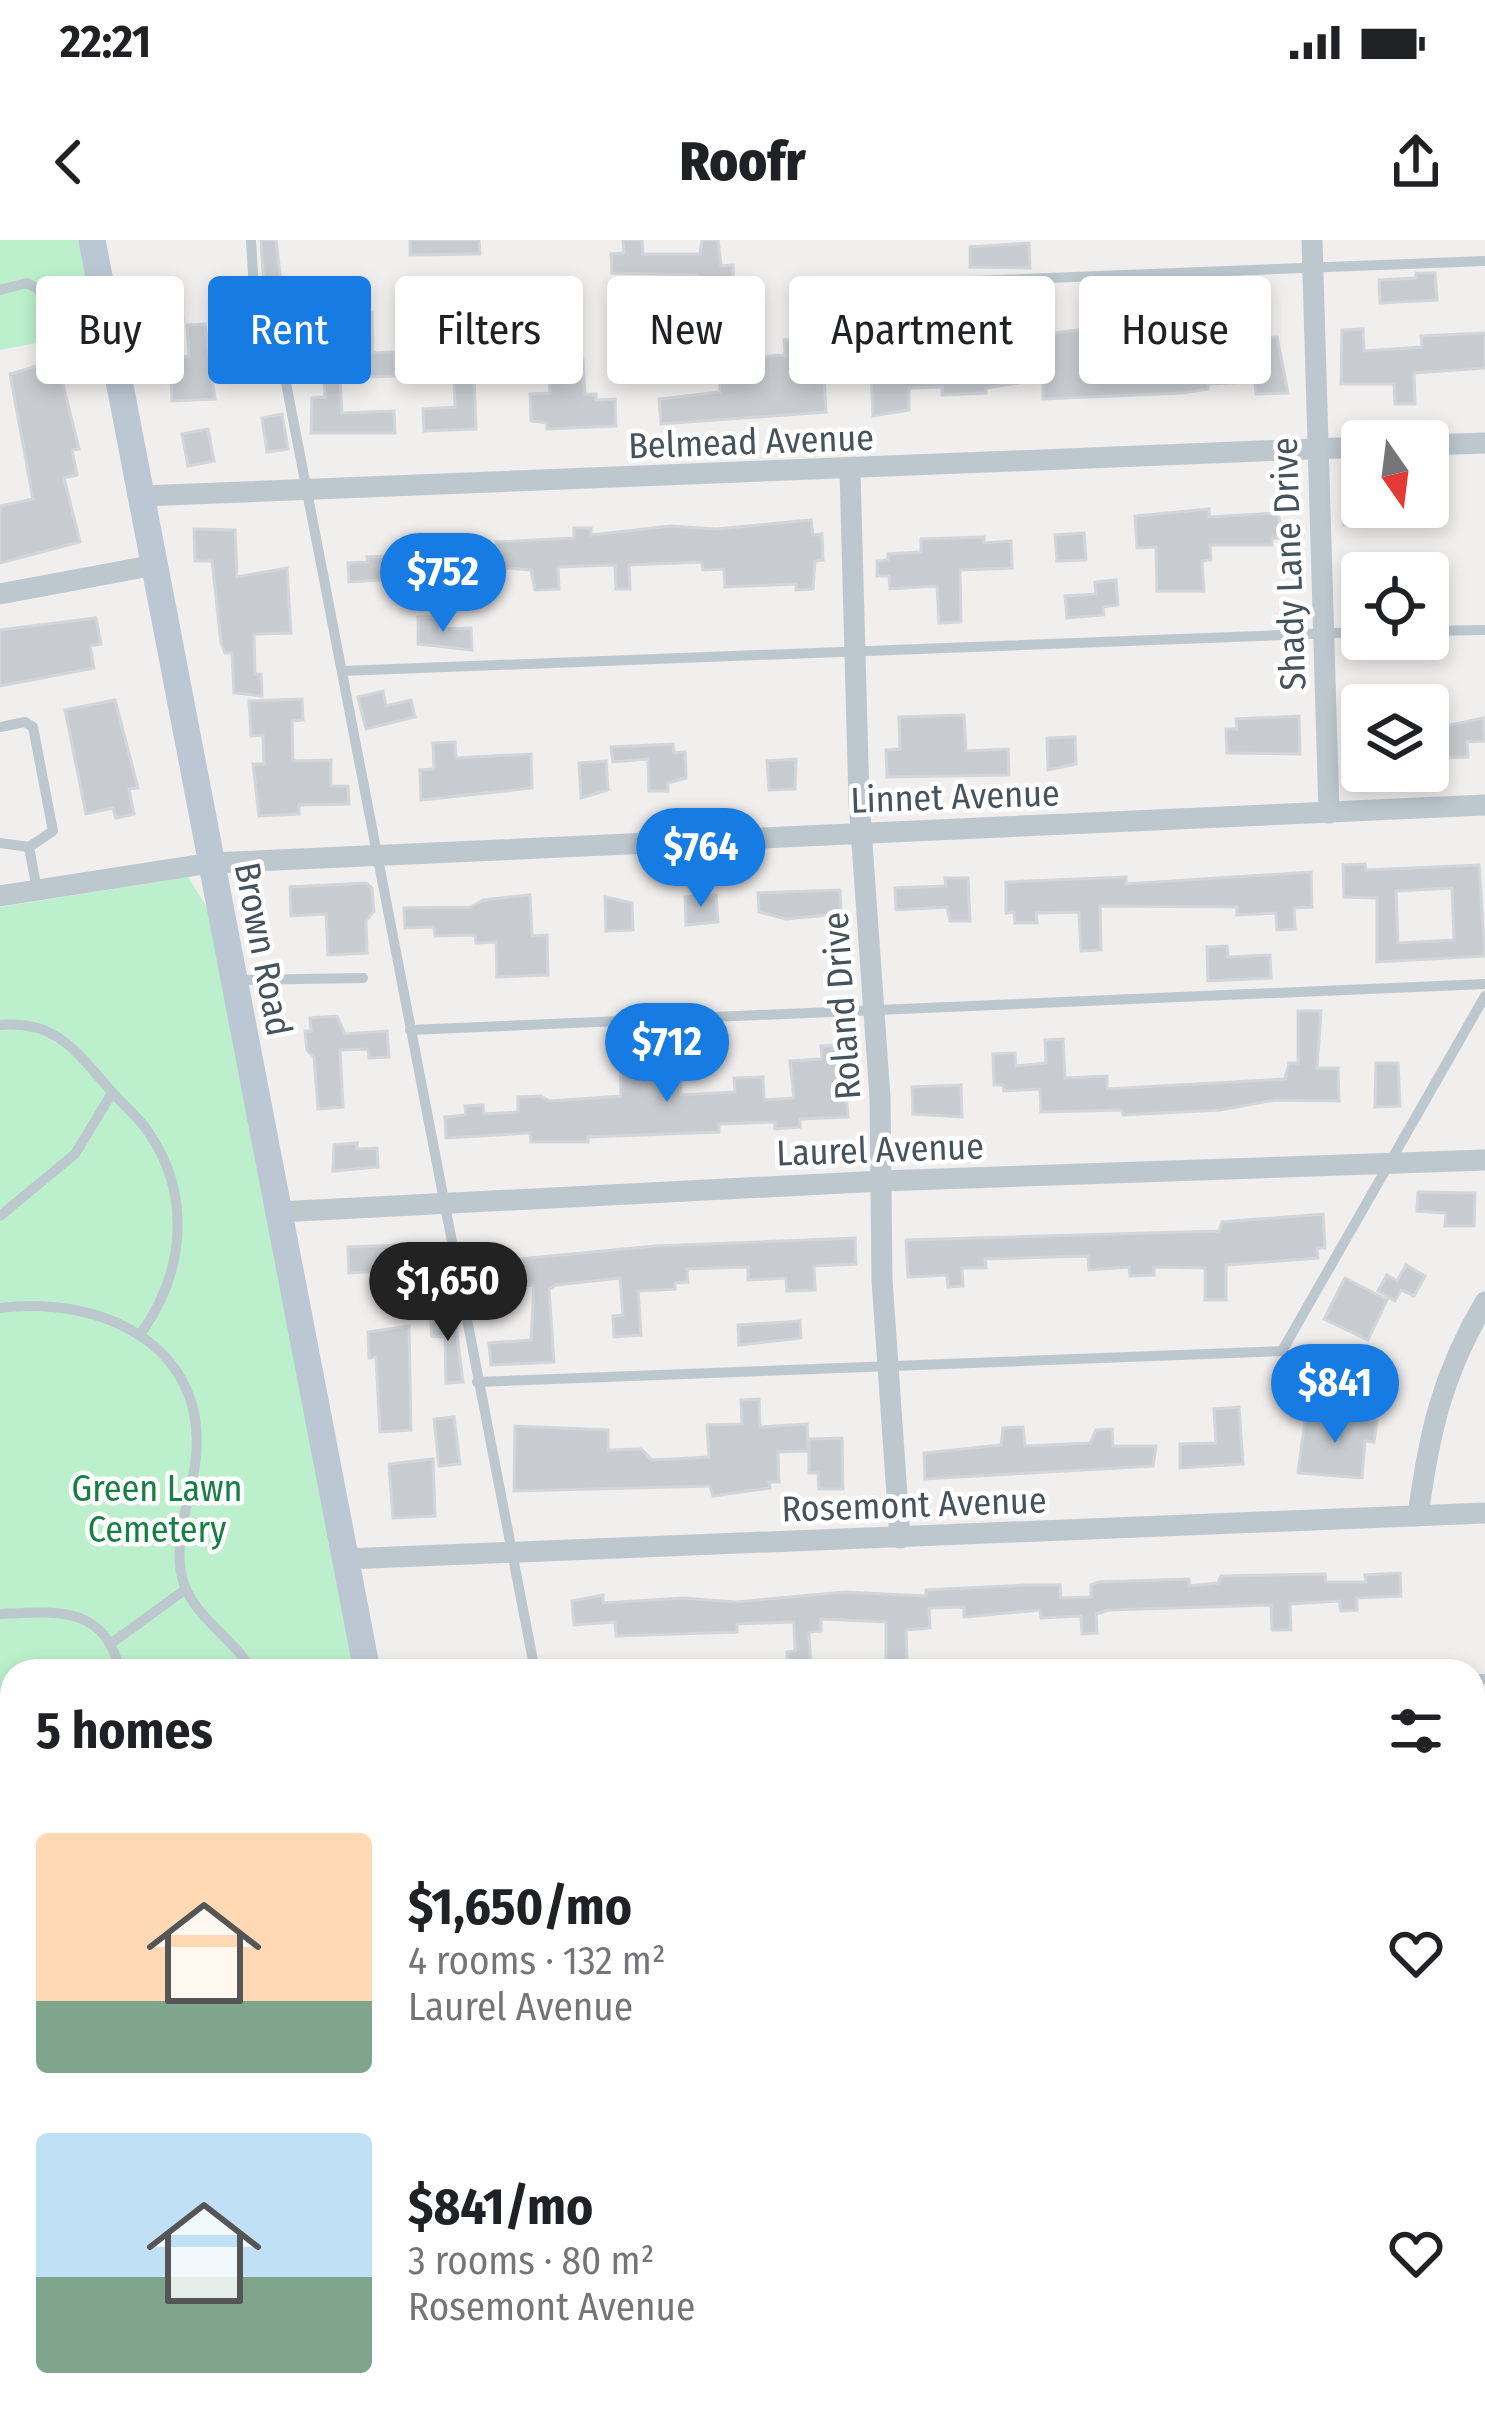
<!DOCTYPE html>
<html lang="en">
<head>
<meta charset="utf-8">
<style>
	:root { --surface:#fff; --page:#f6f6f6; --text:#202124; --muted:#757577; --accent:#167ce4 }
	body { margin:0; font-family:"Fira Sans Condensed",sans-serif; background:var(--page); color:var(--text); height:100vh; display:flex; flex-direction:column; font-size:45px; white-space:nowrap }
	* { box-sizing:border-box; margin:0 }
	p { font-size:39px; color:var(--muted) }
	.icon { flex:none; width:66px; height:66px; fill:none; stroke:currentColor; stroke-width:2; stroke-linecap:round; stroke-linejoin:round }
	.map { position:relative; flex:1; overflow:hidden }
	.side { position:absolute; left:0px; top:1419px; width:1485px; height:768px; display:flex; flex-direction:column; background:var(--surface); border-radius:36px 36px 0 0; box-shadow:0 6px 18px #0003 }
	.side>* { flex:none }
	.top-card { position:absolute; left:36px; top:36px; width:1413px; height:108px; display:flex; gap:24px }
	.needle { width:78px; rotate:166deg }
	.fabs { position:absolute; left:1341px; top:180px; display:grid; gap:24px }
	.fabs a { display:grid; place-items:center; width:108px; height:108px; border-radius:12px; background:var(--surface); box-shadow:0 6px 18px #0003; font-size:60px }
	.price { position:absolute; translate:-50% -102px; padding:0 27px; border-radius:42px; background:var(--accent); color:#fff; font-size:39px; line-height:78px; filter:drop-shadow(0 3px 6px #0008) }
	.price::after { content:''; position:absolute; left:50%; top:72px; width:36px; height:27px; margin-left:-18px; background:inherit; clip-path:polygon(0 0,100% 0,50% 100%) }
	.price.active { background:#222; color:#fff }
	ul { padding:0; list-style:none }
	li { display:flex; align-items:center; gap:36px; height:300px; padding:0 36px }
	li span { display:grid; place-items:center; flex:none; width:336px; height:240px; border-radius:12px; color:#555 }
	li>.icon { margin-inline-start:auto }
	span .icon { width:144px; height:144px; fill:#fffc; stroke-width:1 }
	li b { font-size:51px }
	h2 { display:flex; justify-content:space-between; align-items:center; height:144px; padding:0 36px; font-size:51px }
	.chip { padding:0 42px; border-radius:12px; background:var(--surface); box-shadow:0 6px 18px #0003; font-size:42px; line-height:108px }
	.chip.active { background:var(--accent); color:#fff }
	.status { display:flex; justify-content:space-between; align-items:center; height:84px; padding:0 60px; background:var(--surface); direction:ltr }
	.status svg { height:33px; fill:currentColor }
	header { display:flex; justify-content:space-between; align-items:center; height:156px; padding:0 36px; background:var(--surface); font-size:54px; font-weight:800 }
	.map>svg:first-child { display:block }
	.green { fill:#bcf0cd }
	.building { fill:#c8ccd1; stroke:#d2d5da; stroke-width:3; fill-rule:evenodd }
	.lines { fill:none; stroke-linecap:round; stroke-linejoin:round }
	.service { stroke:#bcc7ce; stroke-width:10 }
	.minor { stroke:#bcc7ce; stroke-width:21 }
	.secondary { stroke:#bbc8d3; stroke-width:27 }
	.primary { stroke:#adc0ce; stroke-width:33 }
	.labels { text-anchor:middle; stroke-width:9; stroke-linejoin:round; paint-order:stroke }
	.street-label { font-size:36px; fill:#46535c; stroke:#fff }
	.park-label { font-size:36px; fill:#157f44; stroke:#fff }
</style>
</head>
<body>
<div class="status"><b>22:21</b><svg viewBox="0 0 49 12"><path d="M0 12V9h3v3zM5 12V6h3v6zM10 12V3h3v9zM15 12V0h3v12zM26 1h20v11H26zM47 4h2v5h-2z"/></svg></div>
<header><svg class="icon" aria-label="back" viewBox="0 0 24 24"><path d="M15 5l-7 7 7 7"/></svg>Roofr<svg class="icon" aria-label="share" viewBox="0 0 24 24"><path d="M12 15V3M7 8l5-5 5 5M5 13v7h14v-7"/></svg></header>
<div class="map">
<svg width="1485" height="2187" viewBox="0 0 1485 2187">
	<rect width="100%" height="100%" fill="#f1eeee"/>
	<path class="green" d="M0,0H90L110,89L0,110Z
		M188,637L207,667L355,1431H12V2175H497L499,2187H0V667Z
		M1197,2175H1339L1395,2187H1204Z"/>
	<path class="building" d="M261,0H276L283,58L270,59L264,49Z
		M410,0H479L480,14L410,15Z
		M623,0H642L643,14H700L702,0H718L721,26L733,25L734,49L698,51L697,35L612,33L611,14L624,13Z
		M1029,3L1030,28L970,27V7Z
		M1416,33H1435L1437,60L1380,63L1379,40L1416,38Z
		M1238,56L1239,76L1176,78L1175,59Z
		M182,57L183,81L142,82L141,58Z
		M1112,59L1114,74L1142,73L1144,116L1235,118V99L1277,97L1288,153L1256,154L1255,142L1208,144V149L1183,153L1043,159V139L986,148V153L942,155V147L909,148V170L873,176L871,132L929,131V121L997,120V102L1096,87L1094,60Z
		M372,72L373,113L394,112L395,136L340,138L342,173L394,171L395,193H311L312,158L325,157L323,120L358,119L356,73Z
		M205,84L215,159L172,161L171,138L183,137L181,117L189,116L187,85Z
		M1363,89L1364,111L1422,107L1421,96L1485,93V128L1414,133L1415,164H1395L1394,144H1341L1342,90Z
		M805,99L807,136L824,135L826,172L661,184L659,159L720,152L719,119L785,115L784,100Z
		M481,107L482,134L474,135L476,189L424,191L423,169L455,167L453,108Z
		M57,120L79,209L72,210L77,235L64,238L80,302L0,323V266L33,259L10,134Z
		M548,120H583L585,154H596V160L615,159L616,186L547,189V183L531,181L530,154L550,153Z
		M282,174L288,209L267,212L262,178Z
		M208,189L214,221L188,226L182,194Z
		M1357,257L1362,267H1424L1425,285H1344L1343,258Z
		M1209,269V277L1278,273L1283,298H1272V305H1210L1211,320L1202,321L1204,351H1157L1156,307L1137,308L1135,276Z
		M811,280L813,295L822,294L823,320L815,321L813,349L796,350V344L725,347L724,329L703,330L702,322L629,325L630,349H616L615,325L558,327L559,349L535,350L531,330L506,328H478L479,344L471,345L472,353L456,354L446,336L349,342L348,323L368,322L367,317L496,311V302L574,298V288H591V295L670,286L716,289Z
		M194,289L235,290L237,337L287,328L291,393L254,394L255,434H261L262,456L234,453L232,413H225L221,403L212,321H195Z
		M1084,293L1086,320L1057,321L1055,295Z
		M984,297V303L1011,301L1012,328L960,330L961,382L939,383L937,346L890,349L889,336H877V321L888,320V314L921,312V299Z
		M1116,340L1118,365L1103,367L1104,375L1067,378L1065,356L1096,354L1095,342Z
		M418,377H440V389L471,388L472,410L418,404Z
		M96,378L101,404L90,406L94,428L0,446V390Z
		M383,451L386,466L411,460L415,477L366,489L358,457Z
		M302,459L303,480L292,481L293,521L331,520V546H348L349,564L299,565V574L259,576L253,524H264L263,495L251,496L249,461Z
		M115,460L138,548L129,549L134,574L116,578L113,568L86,574L65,470Z
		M964,475L966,511L1008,509L1009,535L887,537L886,510L900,509L899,477Z
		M1299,476L1300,514L1227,513L1226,489H1237L1236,479Z
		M1483,478L1484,501L1467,502L1468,517L1443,518L1441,487Z
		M1075,497L1076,524L1048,530L1047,498Z
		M455,502L456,518L531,514L532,548L421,560L420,530L434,529L433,503Z
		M673,504L674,513L685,512L686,538L668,543V551H649L648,519L613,522L611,507Z
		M796,519L795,549L769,550L767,521Z
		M606,521L608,550L581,558L579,523Z
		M1365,624L1366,630L1479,625L1485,716L1377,722V658L1344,657L1343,625ZM1452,648L1454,700L1398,703L1396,651Z
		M1311,632L1312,667L1294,668L1295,689L1277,690L1276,673L1237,675V667L1100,666L1101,710L1081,711L1079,672L1036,673L1037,683H1015L1014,672L1006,673V642L1126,637V644Z
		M945,638H968L970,681H950L947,667L896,670L895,648L946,646Z
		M366,643L372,648L374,671L366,681L367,713L328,715L326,674L291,676L290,647Z
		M840,650L841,674L786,679L759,672L758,653Z
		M530,655L532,696L547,695L548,735L497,737L496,702L476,703L475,695L435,696L434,687L405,688L404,668L471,667L483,660Z
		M716,655L718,682L686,685L685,657Z
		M605,657L632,663L633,690L606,691Z
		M1227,706L1228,717L1270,715L1271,738L1208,741L1207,707Z
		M1298,771H1321L1317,828H1338L1339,861L1275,860L1220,870L1123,875L1122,870L1041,872L1040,849L1004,851L1003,845H994L993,814L1015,813L1016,826L1046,823L1045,800L1063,799L1065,838L1107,836V849L1285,839L1289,823H1298Z
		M337,776L345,794L387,791L389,817L369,818L368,809L340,810L343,867L318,869L314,817L307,810L305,791H311L310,778Z
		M842,805L848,877L800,879V887L775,889V882L719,884V892L588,897V902H531L530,893L446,898L445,877L466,875L465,866L483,865L484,874L518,872V857L541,856L549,861L621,856L620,820L680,816L681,855L735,852L734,838L763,837L764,860L794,858L790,821L822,819L821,806Z
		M1376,823H1398L1400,866L1375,867Z
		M961,845L962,877L913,874L912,847Z
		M357,903V909L377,908L378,927L333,931L334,905Z
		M1418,952L1475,953L1474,986H1445L1446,973L1417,971Z
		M1323,974L1325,1008H1317L1318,1018L1226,1025V1060H1205V1028L1154,1027V1035L1130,1036L1129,1027L1089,1030L1088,1016L985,1019L986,1028H962L963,1046L948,1047L947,1035L908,1037L906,1000L1219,991L1222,982Z
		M855,998L856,1024L814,1026L815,1050L787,1051L786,1038L748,1040V1027L687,1029L688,1042L675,1043V1049L638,1051L641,1095L614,1097L613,1076L623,1075L620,1038L556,1045L549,1049L554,1122L491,1125L489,1103L531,1100L534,1045L484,1047L481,1016L508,1015V1020L655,1006Z
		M403,1005L404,1030L349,1033L348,1007Z
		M1406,1025L1425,1036L1414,1056L1401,1050L1395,1061L1378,1051L1387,1035L1397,1041Z
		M1345,1038L1387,1060L1368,1100L1324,1079Z
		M454,1071L463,1142L446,1143L445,1097L432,1096L430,1073Z
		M800,1081L801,1098L739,1105L738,1085Z
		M409,1086L411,1190L380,1192L376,1117L369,1118L368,1092Z
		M759,1159L760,1187L807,1184L808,1211L778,1212L779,1242H769L770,1248L713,1256L710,1246L514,1251L515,1186L608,1190V1210L641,1209L652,1220L709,1217L707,1185L742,1184L741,1160Z
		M1239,1167L1243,1224L1180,1228V1204L1216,1203L1214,1169Z
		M1306,1174L1377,1181L1374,1202L1365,1201L1362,1238L1298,1233Z
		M454,1177L460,1224L439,1226L434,1179Z
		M1023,1187L1025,1206L1090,1203L1096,1190L1112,1189L1113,1206H1156L1153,1226L925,1239L924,1213L1001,1205L1003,1188Z
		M842,1198L843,1249H819L818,1233H809V1199Z
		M433,1219L435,1276L393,1278L389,1224Z
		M1400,1333L1401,1356L1357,1358V1370L1341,1371L1339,1361L1290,1364L1291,1390H1272L1271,1365L1109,1370L1096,1374L1097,1393L1082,1394L1081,1376L1041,1378L1040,1370L964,1377V1367L929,1368L930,1388L906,1390L907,1422L886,1423V1382L821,1379V1391L809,1392L811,1431H788L787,1412L795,1411L794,1382L737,1384V1392L616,1396L615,1382L574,1385L572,1361L603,1355V1363L683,1358L736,1362L845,1352L926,1356V1350L1027,1345H1060L1061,1358L1091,1357V1345L1098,1342L1189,1339V1346L1218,1343L1221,1336L1325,1334L1326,1342H1366L1365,1335Z"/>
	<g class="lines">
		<path class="service" d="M251,0L254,52L275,86L535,1431
			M868,45L1485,21
			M0,50L27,43L38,49L53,78L102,69
			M1428,391L1485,390
			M342,431L1362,392
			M0,487L25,482L33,487L53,591L29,607L0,603
			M29,607L37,650
			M237,740L363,738
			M0,785C58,780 77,813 112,852C124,866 138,876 149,893C192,956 184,1032 142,1092
			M410,790L1485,744
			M0,976L75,914L112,853
			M0,1068C98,1055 207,1103 196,1217C192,1258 170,1304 184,1344C196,1379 235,1399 252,1431
			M477,1142L1282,1111L1485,756
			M0,1374C57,1371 105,1365 120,1431
			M113,1402L186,1349
			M1473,1439H1485
			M0,1720L12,1717
			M0,1871L12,1881
			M0,1954L12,1943
			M1473,1998L1485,2002
			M0,2113L12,2115
			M422,2175L424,2187
			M293,2187L307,2175"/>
		<path class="minor" d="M1312,0L1329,573
			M1428,205L1485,203
			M850,231L859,561L880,857L882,1040L900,1298
			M141,256L1362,207
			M0,354L155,325
			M0,656L211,623L1485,565
			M278,972L882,941L1485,920
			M1418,1276C1429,1193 1442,1135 1485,1062
			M345,1319L1485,1273
			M1473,1603L1485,1605
			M1473,1871L1485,1874
			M1091,2187L1152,2175"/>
		<path class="secondary" d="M92,0L367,1431
			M509,2175L511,2187"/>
		<path class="primary" d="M1473,2119L1485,2080
			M1453,2187L1456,2175"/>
	</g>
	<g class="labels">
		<g class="street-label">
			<text transform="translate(751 201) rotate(-2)" y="13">Belmead Avenue</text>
			<text transform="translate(1288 324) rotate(-92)" y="13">Shady Lane Drive</text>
			<text transform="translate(955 556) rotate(-2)" y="13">Linnet Avenue</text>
			<text transform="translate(264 709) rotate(79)" y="13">Brown Road</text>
			<text transform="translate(841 766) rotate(-94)" y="13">Roland Drive</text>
			<text transform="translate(880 909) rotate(-2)" y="13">Laurel Avenue</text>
			<text transform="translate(914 1264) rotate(-2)" y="13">Rosemont Avenue</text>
		</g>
		<g class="park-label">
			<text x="157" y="1261">Green Lawn<tspan x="157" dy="41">Cemetery</tspan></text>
		</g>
	</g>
</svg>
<div class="fabs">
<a><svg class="needle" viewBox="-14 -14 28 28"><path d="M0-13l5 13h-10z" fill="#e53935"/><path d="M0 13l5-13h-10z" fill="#757577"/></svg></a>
<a><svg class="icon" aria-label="locate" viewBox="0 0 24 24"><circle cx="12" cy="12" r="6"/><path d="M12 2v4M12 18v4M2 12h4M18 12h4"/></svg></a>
<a><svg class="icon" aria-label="layers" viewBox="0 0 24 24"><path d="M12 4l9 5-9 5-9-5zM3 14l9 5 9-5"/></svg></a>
</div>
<b class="price" style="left:443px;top:395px">$752</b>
<b class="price" style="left:701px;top:670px">$764</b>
<b class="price" style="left:667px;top:865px">$712</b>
<b class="price active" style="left:448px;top:1104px">$1,650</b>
<b class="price" style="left:1335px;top:1206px">$841</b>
<div class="top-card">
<a class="chip">Buy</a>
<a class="chip active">Rent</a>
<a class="chip">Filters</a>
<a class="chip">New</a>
<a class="chip">Apartment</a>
<a class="chip">House</a>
</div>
<section class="side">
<h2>5 homes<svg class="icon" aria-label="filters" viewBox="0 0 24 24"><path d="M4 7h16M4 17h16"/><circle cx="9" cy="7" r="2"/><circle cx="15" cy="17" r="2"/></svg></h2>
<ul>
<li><span style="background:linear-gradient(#ffd9b3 70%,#7fa58c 0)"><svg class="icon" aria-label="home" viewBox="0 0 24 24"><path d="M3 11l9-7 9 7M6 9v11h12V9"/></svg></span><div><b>$1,650/mo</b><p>4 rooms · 132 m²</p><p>Laurel Avenue</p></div><svg class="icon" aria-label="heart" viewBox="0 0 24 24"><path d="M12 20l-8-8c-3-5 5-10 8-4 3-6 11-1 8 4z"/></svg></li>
<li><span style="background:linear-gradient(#bfe0f5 60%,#7fa58c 0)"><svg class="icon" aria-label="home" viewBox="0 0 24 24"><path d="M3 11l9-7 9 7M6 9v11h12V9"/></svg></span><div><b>$841/mo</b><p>3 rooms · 80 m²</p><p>Rosemont Avenue</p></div><svg class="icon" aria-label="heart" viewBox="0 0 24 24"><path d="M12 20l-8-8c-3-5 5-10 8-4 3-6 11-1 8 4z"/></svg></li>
</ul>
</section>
</div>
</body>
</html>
